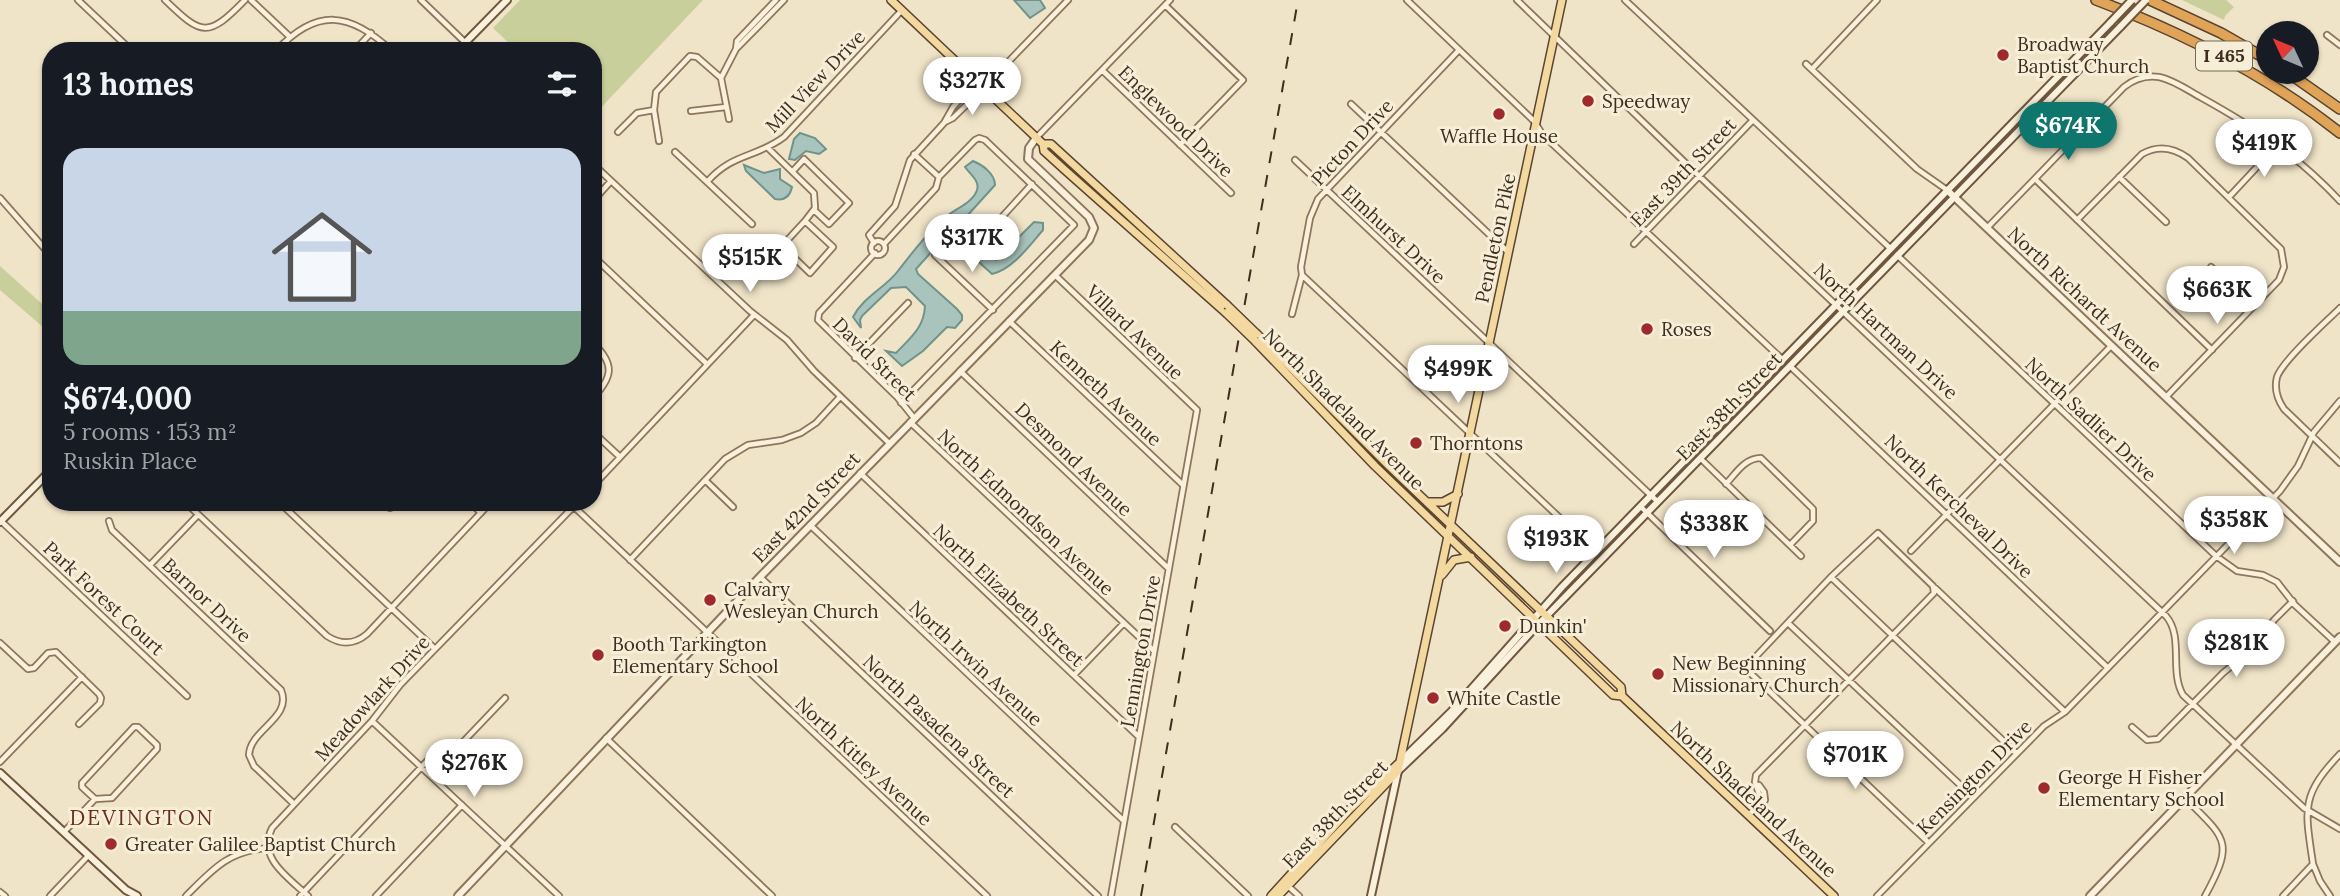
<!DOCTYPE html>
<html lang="en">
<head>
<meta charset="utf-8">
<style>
	:root { --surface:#171b24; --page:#20242c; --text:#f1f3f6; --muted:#9ea1a6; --accent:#0f766e }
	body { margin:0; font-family:Lora,serif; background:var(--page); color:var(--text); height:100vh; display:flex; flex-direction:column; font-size:26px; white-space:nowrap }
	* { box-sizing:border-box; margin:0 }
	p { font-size:23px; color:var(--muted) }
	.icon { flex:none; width:38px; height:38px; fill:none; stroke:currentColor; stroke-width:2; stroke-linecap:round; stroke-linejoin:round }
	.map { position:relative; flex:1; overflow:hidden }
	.details { position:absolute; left:42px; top:42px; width:560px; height:469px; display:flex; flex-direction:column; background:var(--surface); border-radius:28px; box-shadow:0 2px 5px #0004 }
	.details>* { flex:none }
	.needle { width:46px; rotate:314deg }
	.tools { position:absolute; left:2256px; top:21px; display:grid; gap:14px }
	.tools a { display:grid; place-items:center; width:63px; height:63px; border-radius:50%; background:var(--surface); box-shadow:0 2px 5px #0004; font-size:35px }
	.price { position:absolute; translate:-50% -60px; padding:0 16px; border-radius:24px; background:#fff; color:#222; font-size:23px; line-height:46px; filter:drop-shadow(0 2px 4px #0008) }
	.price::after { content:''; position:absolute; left:50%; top:42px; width:21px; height:16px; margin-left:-10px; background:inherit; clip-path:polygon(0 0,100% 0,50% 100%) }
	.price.on { background:var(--accent); color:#fff }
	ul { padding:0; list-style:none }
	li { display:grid; align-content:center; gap:14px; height:371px; padding:0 21px }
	li span { display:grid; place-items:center; height:217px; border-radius:21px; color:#555 }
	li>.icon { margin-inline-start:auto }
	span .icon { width:126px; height:126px; fill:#fffc; stroke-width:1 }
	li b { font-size:30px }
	h2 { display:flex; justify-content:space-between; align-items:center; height:84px; padding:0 21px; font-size:30px }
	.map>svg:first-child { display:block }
	.green { fill:#c9cf9b }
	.water { fill:#a9c4bc; stroke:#6f938a; stroke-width:2 }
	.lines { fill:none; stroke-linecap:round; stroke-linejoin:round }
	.minor-casing { stroke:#8d765c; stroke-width:8 }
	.tertiary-casing { stroke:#8d765c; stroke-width:10 }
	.secondary-casing { stroke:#6f573f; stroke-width:10 }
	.primary-casing { stroke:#5b4430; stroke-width:10 }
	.motorway-casing { stroke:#5b4430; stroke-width:12 }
	.minor { stroke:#faf1dc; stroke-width:4.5 }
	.tertiary { stroke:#faf1dc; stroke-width:6 }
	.secondary { stroke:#faf1dc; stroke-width:6 }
	.primary { stroke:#f3d9a0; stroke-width:7 }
	.motorway { stroke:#e0a458; stroke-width:9 }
	.rail { stroke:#3d2e20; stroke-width:2; stroke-dasharray:12 12; stroke-linecap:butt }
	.secondary-bridge-casing { stroke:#6f573f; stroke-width:10; stroke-linecap:butt }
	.primary-bridge-casing { stroke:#5b4430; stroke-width:10; stroke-linecap:butt }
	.secondary-bridge { stroke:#faf1dc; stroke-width:6 }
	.primary-bridge { stroke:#f3d9a0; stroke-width:7 }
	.poi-dot { fill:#9e2a2b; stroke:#f7eed8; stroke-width:2.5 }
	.labels { text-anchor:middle; stroke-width:6; stroke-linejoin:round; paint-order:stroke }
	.shield { fill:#f7eed8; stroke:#756857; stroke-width:2 }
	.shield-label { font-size:18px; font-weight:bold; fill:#3d2e20 }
	.poi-label { font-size:19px; fill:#3d2e20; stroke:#f7eed8; text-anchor:start }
	.street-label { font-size:19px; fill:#3d2e20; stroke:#f7eed8 }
	.neighbourhood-label { font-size:21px; letter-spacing:2px; fill:#6b2e1e; stroke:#f7eed8 }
</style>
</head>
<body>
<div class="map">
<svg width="2340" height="896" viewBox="0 0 2340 896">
	<rect width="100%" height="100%" fill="#f0e4c8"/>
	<path class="green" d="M520,0H703L593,116V51H517L493,28Z
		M2182,0H2226L2234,7L2225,16L2224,20Z
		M0,266L51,312V341L43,327L0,290Z"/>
	<path class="water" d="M1014,0H1040L1045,8L1030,18Z
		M800,133L815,138L826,149L819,154L806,151L795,160L789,159L794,139Z
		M973,161C983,165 995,174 995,185L956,228L955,233L967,242L977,245L996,260L1034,222L1043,223V230C1030,245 1012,270 992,274L950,236L944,238L916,269L918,274L957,309L962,315V320L955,328L947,327L923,351L902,366L886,351L896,353C910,338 924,328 925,306L906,287L891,288L862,316L860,320L861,328L853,317C863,297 885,288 898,271C912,253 927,233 945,218C954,209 973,203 977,190C980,181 970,174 965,167Z
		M744,165L764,173L780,169V179L792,187C790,196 785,201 775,199L746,171Z"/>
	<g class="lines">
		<g class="minor-casing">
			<path id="minor" d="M78,0L132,51
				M165,0C202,36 208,38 245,0
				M251,0L289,36
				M421,0L474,51
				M1407,0L1535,122
				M1517,0L1699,176L2166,616C2184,637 2169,671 2183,695L2304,808L2340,829
				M1625,0L1891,249
				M1165,5L1243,80L1180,145
				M2327,35L2340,45
				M737,48L784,0
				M276,51C317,7 350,12 392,51
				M354,51L371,33
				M1806,64L1917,169L1947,190
				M1812,69L1877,0
				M1102,70L1231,193
				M721,78L736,49L737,41L776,0
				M984,87L1068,0
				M1351,104L1508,252
				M691,111L726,107
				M945,122L953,118L984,88
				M1536,124L1542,134L1783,360
				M618,132L637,113L654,110
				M1036,138L1170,0
				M659,141L654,110L656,92L690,56L697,57L721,78L729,119
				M768,148L814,193L815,208L805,221
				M675,152L752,224
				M914,154L939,177
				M1295,160L1658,502
				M593,164L750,311L787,340L814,371L889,443
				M793,171L804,159L849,203L829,224L814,210
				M2119,177L2166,222
				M2035,179L2212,350
				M707,182C732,153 756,158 784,137L902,10
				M2229,197L2257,167L2276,142
				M0,198L51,256
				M593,201L611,181
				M2077,220L2142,154C2158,145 2174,148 2188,158L2281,249L2284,267L2279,280L2166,397
				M805,221L833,247L810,273L782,246Z
				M1987,228L2124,87C2134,79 2146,75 2159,77C2174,80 2189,91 2202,98C2256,128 2298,156 2340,201
				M982,239L1032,184
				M871 248a7 7 0 1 1 14 0a7 7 0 1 1-14 0Z
				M874,243L869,235L895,206L910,160L944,123L953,107L977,81
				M884,244L936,188L939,177L975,140L979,138L985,140L1074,225L901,403
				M1634,244L1753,120
				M875,253L819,313L818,320L898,398L914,418
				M935,255L993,310
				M1897,255L2216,556L2237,571L2263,575L2277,582L2295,605L2335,642
				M593,256L707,364
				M2211,267L2253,307
				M1055,275L1197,410L1111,896
				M1302,275L1596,552
				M2340,308C2326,322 2283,360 2277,377C2274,389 2277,399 2284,409L2340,463
				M1292,314L1302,275L1301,267L1310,218L1318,199L1459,50
				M1009,321L1183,485
				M593,343C615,364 613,377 593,398
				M855,358L908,303
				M1790,366L2108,668
				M960,371L1168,568
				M910,422L1154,651
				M593,432L620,457
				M1700,458L1801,556
				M860,473L1138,736
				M705,480L733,507
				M1726,484C1736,473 1745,458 1761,458L1813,509V521L1790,545
				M593,486L754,315
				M185,502L327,636C341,645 354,645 367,634L491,502
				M279,502L435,649
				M373,502L390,508L405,502
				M470,502L481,513
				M569,502L987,896
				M1641,507L1770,631
				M1,521L187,696
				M109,521L112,530L281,690C293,718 250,729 249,755L254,766L294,804
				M810,525L1124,821
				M1911,551L2111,346
				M630,560L725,459L748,445L782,440L801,433L816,423L840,397
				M150,565L198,515
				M760,577L1098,896
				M1831,577L2016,753
				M1935,588L2065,712
				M1788,623L1973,797
				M2229,628L2251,650
				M0,643L28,669L34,668L48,653L56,652L99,694L101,698L100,703L79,724
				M1074,675L1124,623
				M372,721L559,896
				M134,727H138L157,745V749L112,798L95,799L82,787V783Z
				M2132,727L2147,740L2158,739L2223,673L2251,650L2274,620L2293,601
				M606,738L772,896
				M0,762L82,677
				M2185,798C2226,839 2235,841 2205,896
				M1754,810V805L1760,797L1755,782L1756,775L1934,593L1933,586L1878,533L1831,577L1745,668C1806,726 1867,785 1929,843
				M1748,815L1754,810L1758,809L1765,800L1764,792L1759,785L1757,786
				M1175,827L1248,896
				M64,832L95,799
				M2313,864L2320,881L2330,896
				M1288,886L1299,896
				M0,892L5,896
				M50,896L88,856
				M186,896C213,869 228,851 268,848
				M300,896L428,760L463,742L505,698
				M308,896C288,877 257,858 272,828L372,721L400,685L578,502
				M376,896L462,805
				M1877,896L2044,726L2065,712L2280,491L2298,466L2314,432L2340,401
				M2283,896L2313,864C2305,809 2300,796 2340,754"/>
		</g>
		<g class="tertiary-casing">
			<path id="tertiary" d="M1947,190L2340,562
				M458,896L760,577L1089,240L1094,228L1089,217L1028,159L1029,148L1036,138
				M2090,896L2340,637"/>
		</g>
		<g class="secondary-casing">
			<path id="secondary" d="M457,51L507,0
				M0,522L51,470
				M1400,762L1451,712L1562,587L2111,22
				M0,773L126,890L137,896
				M1371,896L1398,771L1442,729L1530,633L2121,26"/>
		</g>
		<g class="primary-casing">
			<path id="primary" d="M891,0L1043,144L1044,151L1066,171L1226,313
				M1043,144H1051L1227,305
				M1257,334L1389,466L1621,687L1622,696
				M1255,341L1375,466L1613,695L1622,696L1834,896
				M1427,502H1443L1458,494
				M1442,575L1454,560L1471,557
				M1271,896L1349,810L1400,762
				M1278,896L1398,771L1562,0"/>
		</g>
		<g class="motorway-casing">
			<path id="motorway" d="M2096,0C2184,33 2267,75 2340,133
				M2150,0L2221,33L2268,60
				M2287,72L2340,109"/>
		</g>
		<use href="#minor" class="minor"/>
		<use href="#tertiary" class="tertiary"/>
		<use href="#secondary" class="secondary"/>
		<use href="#primary" class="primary"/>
		<use href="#motorway" class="motorway"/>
		<path class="rail" d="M1141,896L1298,0"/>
		<g class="secondary-bridge-casing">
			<path id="secondary-bridge" d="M2111,22L2132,0
				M2121,26L2146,0"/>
		</g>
		<g class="primary-bridge-casing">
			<path id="primary-bridge" d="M1227,305L1257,334
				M1226,313L1255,341"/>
		</g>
		<use href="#secondary-bridge" class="secondary-bridge"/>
		<use href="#primary-bridge" class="primary-bridge"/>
	</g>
	<g class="poi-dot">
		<circle cx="2003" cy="55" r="7"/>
		<circle cx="1588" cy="101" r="7"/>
		<circle cx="1499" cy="114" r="7"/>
		<circle cx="1647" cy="329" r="7"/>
		<circle cx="1416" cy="443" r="7"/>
		<circle cx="710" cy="600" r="7"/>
		<circle cx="1505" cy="626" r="7"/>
		<circle cx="598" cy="655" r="7"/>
		<circle cx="1658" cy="674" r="7"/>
		<circle cx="1433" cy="698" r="7"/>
		<circle cx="2044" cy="788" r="7"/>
		<circle cx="111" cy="844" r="7"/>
	</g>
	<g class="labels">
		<rect class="shield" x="2196" y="41.5" width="56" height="29" rx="5"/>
		<g class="shield-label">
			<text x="2224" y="62">I 465</text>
		</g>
		<g class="poi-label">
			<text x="2017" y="51">Broadway<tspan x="2017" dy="22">Baptist Church</tspan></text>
			<text x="1602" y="108">Speedway</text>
			<text x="1499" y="143" text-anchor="middle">Waffle House</text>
			<text x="1661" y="336">Roses</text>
			<text x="1430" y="450">Thorntons</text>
			<text x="724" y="596">Calvary<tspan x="724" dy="22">Wesleyan Church</tspan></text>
			<text x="1519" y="633">Dunkin'</text>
			<text x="612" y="651">Booth Tarkington<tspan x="612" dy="22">Elementary School</tspan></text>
			<text x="1672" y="670">New Beginning<tspan x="1672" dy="22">Missionary Church</tspan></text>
			<text x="1447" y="705">White Castle</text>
			<text x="2058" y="784">George H Fisher<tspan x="2058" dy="22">Elementary School</tspan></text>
			<text x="125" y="851">Greater Galilee Baptist Church</text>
		</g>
		<g class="street-label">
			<text transform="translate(815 81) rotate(-46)" y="7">Mill View Drive</text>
			<text transform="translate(1176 121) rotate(44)" y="7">Englewood Drive</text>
			<text transform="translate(1352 142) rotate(-47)" y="7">Picton Drive</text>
			<text transform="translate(1683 172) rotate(-46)" y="7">East 39th Street</text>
			<text transform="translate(1394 234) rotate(43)" y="7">Elmhurst Drive</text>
			<text transform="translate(1495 238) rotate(-78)" y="7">Pendleton Pike</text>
			<text transform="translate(2085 299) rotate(43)" y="7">North Richardt Avenue</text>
			<text transform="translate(1886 331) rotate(43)" y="7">North Hartman Drive</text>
			<text transform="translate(1135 332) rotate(44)" y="7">Villard Avenue</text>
			<text transform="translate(875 359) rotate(45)" y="7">David Street</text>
			<text transform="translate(1106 393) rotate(43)" y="7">Kenneth Avenue</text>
			<text transform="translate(1729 406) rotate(-46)" y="7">East 38th Street</text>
			<text transform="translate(1344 409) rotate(45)" y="7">North Shadeland Avenue</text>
			<text transform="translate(2091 419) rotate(43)" y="7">North Sadlier Drive</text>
			<text transform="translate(1074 459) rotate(44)" y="7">Desmond Avenue</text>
			<text transform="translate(1959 506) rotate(44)" y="7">North Kercheval Drive</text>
			<text transform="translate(806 507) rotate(-46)" y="7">East 42nd Street</text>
			<text transform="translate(1026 512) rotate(43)" y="7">North Edmondson Avenue</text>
			<text transform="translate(1009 595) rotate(43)" y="7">North Elizabeth Street</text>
			<text transform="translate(104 598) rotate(43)" y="7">Park Forest Court</text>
			<text transform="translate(207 600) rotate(43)" y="7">Barnor Drive</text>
			<text transform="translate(1140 651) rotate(-80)" y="7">Lennington Drive</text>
			<text transform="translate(976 663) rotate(43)" y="7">North Irwin Avenue</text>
			<text transform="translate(372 698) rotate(-48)" y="7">Meadowlark Drive</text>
			<text transform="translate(939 726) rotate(43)" y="7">North Pasadena Street</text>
			<text transform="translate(864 761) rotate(43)" y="7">North Kitley Avenue</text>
			<text transform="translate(1974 777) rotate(-45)" y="7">Kensington Drive</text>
			<text transform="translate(1754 799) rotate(43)" y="7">North Shadeland Avenue</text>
			<text transform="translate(1335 814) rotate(-46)" y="7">East 38th Street</text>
		</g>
		<g class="neighbourhood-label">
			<text x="142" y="825">DEVINGTON</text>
		</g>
	</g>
</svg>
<div class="tools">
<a><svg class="needle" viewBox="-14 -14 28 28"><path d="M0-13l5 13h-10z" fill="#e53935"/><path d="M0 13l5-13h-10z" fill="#9ea1a6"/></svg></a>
</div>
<b class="price" style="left:972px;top:117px">$327K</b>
<b class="price on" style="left:2068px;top:162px">$674K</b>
<b class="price" style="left:2264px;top:179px">$419K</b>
<b class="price" style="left:972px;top:274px">$317K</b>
<b class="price" style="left:750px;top:294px">$515K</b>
<b class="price" style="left:2217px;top:326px">$663K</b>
<b class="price" style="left:1458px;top:405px">$499K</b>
<b class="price" style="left:2234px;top:556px">$358K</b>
<b class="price" style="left:1714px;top:560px">$338K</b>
<b class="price" style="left:1556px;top:575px">$193K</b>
<b class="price" style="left:2236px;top:679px">$281K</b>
<b class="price" style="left:1855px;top:791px">$701K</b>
<b class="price" style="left:474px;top:799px">$276K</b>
<section class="details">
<h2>13 homes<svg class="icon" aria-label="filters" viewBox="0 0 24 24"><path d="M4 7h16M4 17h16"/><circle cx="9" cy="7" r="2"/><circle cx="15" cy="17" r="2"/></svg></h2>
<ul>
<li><span style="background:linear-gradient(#c9d6e8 75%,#7fa58c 0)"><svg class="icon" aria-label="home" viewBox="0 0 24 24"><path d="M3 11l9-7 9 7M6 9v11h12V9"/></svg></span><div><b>$674,000</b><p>5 rooms · 153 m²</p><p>Ruskin Place</p></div></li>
</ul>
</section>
</div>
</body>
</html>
